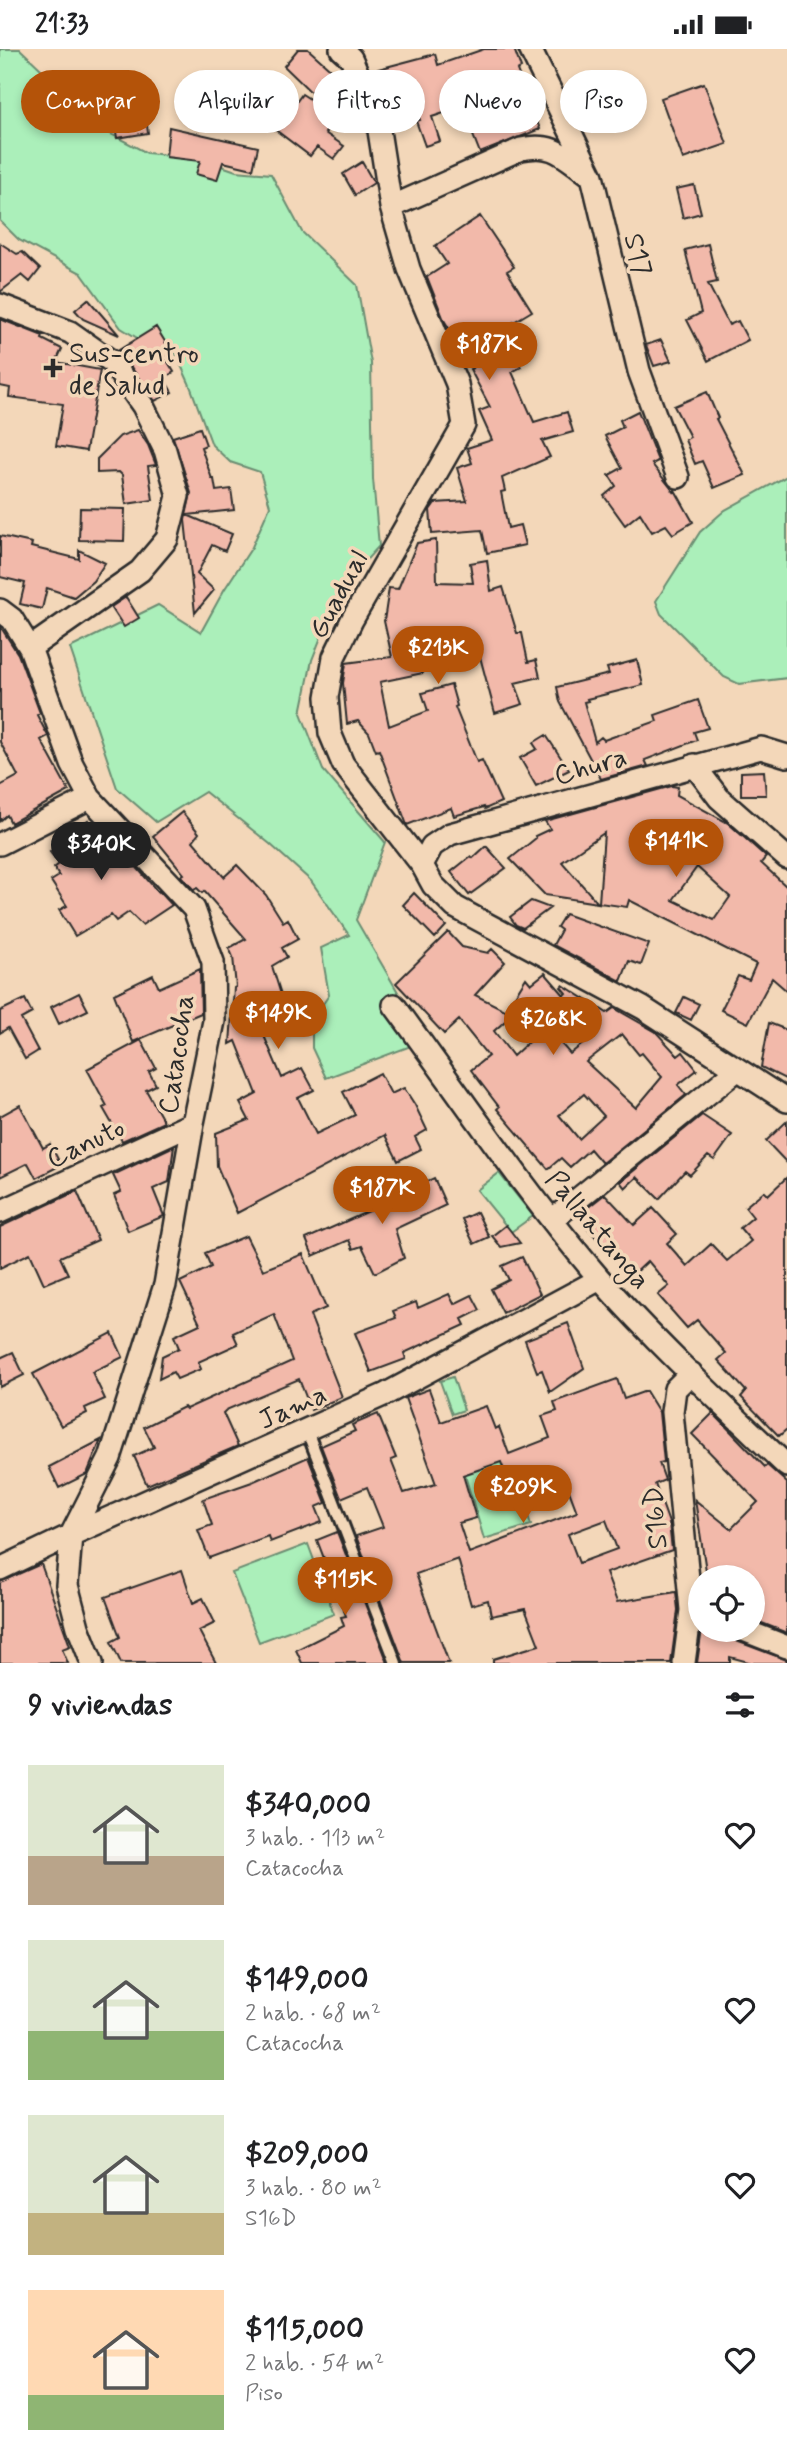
<!DOCTYPE html>
<html lang="es">
<head>
<meta charset="utf-8">
<style>
	:root { --surface:#fff; --page:#f2f2f2; --text:#202124; --muted:#757577; --accent:#b45309 }
	body { margin:0; font-family:Mynerve,sans-serif; background:var(--page); color:var(--text); height:100vh; display:flex; flex-direction:column; font-size:26px; white-space:nowrap }
	* { box-sizing:border-box; margin:0 }
	p { font-size:23px; color:var(--muted) }
	.icon { flex:none; width:38px; height:38px; fill:none; stroke:currentColor; stroke-width:2; stroke-linecap:round; stroke-linejoin:round }
	.map { position:relative; height:1614px; overflow:hidden }
	.drawer { display:flex; flex-direction:column; background:var(--surface); flex:1 }
	.drawer>* { flex:none }
	.guide { position:absolute; left:21px; top:21px; width:746px; height:63px; display:flex; gap:14px }
	.fabs { position:absolute; left:688px; top:1516px; display:grid; gap:14px }
	.fabs a { display:grid; place-items:center; width:77px; height:77px; border-radius:50%; background:var(--surface); box-shadow:0 4px 10px #0003; font-size:35px }
	.price { position:absolute; translate:-50% -60px; padding:0 16px; border-radius:24px; background:var(--accent); color:#fff; font-size:23px; line-height:46px; filter:drop-shadow(0 2px 4px #0008) }
	.price::after { content:''; position:absolute; left:50%; top:42px; width:21px; height:16px; margin-left:-10px; background:inherit; clip-path:polygon(0 0,100% 0,50% 100%) }
	.price.current { background:#222; color:#fff }
	ul { padding:0; list-style:none }
	li { display:flex; align-items:center; gap:21px; height:175px; padding:0 28px }
	li span { display:grid; place-items:center; flex:none; width:196px; height:140px; border-radius:0px; color:#555 }
	li>.icon { margin-inline-start:auto }
	span .icon { width:84px; height:84px; fill:#fffc; stroke-width:1 }
	li b { font-size:30px }
	h2 { display:flex; justify-content:space-between; align-items:center; height:84px; padding:0 28px; font-size:30px }
	.chip { padding:0 24px; border-radius:32px; background:var(--surface); box-shadow:0 4px 10px #0003; font-size:24px; line-height:63px }
	.chip.current { background:var(--accent); color:#fff }
	.status { display:flex; justify-content:space-between; align-items:center; height:49px; padding:0 35px; background:var(--surface); direction:ltr }
	.status svg { height:19px; fill:currentColor }
	.map>svg:first-child { display:block }
	.green { fill:#abefba; stroke:#6b8d72; stroke-width:2 }
	.building { fill:#f2b9aa; stroke:#2b2b2b; stroke-width:2; fill-rule:evenodd }
	.lines { fill:none; stroke-linecap:round; stroke-linejoin:round }
	.service-casing { stroke:#2b2b2b; stroke-width:16 }
	.minor-casing { stroke:#2b2b2b; stroke-width:26 }
	.service { stroke:#f3d7b9; stroke-width:10 }
	.minor { stroke:#f3d7b9; stroke-width:21 }
	.poi-dot { fill:#2b2b2b; stroke:#f3d7b9; stroke-width:2.5 }
	.labels { text-anchor:middle; stroke-width:7; stroke-linejoin:round; paint-order:stroke }
	.street-label { font-size:28px; fill:#2b2b2b; stroke:#f3d7b9 }
	.poi-label { font-size:28px; fill:#2b2b2b; stroke:#f3d7b9; text-anchor:start }
</style>
</head>
<body>
<div class="status"><b>21:33</b><svg viewBox="0 0 49 12"><path d="M0 12V9h3v3zM5 12V6h3v6zM10 12V3h3v9zM15 12V0h3v12zM26 1h20v11H26zM47 4h2v5h-2z"/></svg></div>
<div class="map">
<svg width="787" height="1614" viewBox="0 0 787 1614">
	<rect width="100%" height="100%" fill="#f3d7b9"/>
	<filter id="ink" filterUnits="userSpaceOnUse"><feTurbulence type="fractalNoise" baseFrequency=".0143" numOctaves="2"/><feDisplacementMap in="SourceGraphic" scale="14" xChannelSelector="R" yChannelSelector="G"/><feConvolveMatrix kernelMatrix="1 2 1 2 8 2 1 2 1" color-interpolation-filters="sRGB"/></filter>
	<g filter="url(#ink)">
		<path class="green" d="M0,0H20L107,83L147,104L199,109L236,122L271,125L302,183L357,236L371,314L373,430L379,497L340,540L312,611L301,664L323,721L385,793L356,871L402,950L419,994L326,1029L312,999V971L329,946L321,899L349,886L311,832L270,795L205,743L156,773L117,739L70,599L158,556L201,583L224,541L252,498L270,457L260,423L230,413L212,396L189,334L171,294L152,298L121,279L81,224L19,191L0,172Z
			M787,427V629L739,635L724,628L661,565L656,552L700,483L725,461Z
			M499,1124L533,1167L511,1183L477,1141Z
			M453,1328L464,1361L452,1365L440,1332Z
			M510,1409L531,1476L484,1490L464,1423Z
			M308,1495L334,1565L259,1593L232,1524Z"/>
		<path class="building" d="M298,0H308L337,26L316,48L284,17Z
			M484,0H514L521,19L517,21L540,80L480,104L462,58L432,68L440,92L425,97L416,72L420,71L409,42L402,44L401,39L381,45L371,22L435,5L438,16Z
			M704,34L727,95L683,110L661,49Z
			M302,45L336,67L325,84L344,97L334,110L317,98L310,107L273,79L284,64L287,66Z
			M145,61L148,84L117,89L113,65Z
			M169,78L258,98L253,120L223,113L217,131L196,125L200,112L166,108Z
			M362,113L374,134L355,146L343,125Z
			M694,136L701,164L683,169L676,140Z
			M480,167L514,218L507,222L532,262L512,274L519,287L508,294L521,318L512,323L534,373L567,363L573,383L542,392L550,408L502,429L505,442L501,443L508,479L520,476L525,496L487,504L482,481L432,485L430,461L435,454L467,452L457,419L472,414L467,399L492,391L479,362L490,358L470,320L473,319L444,271L427,228L447,215L435,197Z
			M0,194L17,205L22,203L40,220L30,233L22,226L0,243Z
			M708,195L717,233L708,235L729,276L738,272L748,291L708,312L687,271L701,264L685,201Z
			M88,250L119,286L83,270L75,261Z
			M0,270L43,287L42,290L62,300L56,313L100,321L86,402L56,397L63,355L9,348L10,339L0,337Z
			M156,278L172,304L165,308L174,323L164,329L172,343L155,352L119,301Z
			M661,291L671,312L654,317L646,296Z
			M707,343L718,369L716,370L745,426L714,439L702,412L695,415L685,391L690,388L674,357Z
			M638,362L658,412L652,415L674,443L675,441L693,473L673,485L666,476L652,483L640,464L625,476L604,447L616,437L609,426L622,419L605,387L623,378L620,371Z
			M200,379L206,396L201,398L212,430H214L216,442L231,440L234,461L187,466L232,485L225,502L212,496L197,525L214,541L195,564L185,471L191,444L173,388Z
			M138,381L148,396L156,416L148,417L153,451L126,455L122,426L119,423L97,424V410L120,387Z
			M80,459L125,460L124,492L79,491Z
			M0,487L32,494L31,498L79,510V501L105,514L93,532L74,548L47,539L42,560L20,555L25,534L0,528Z
			M436,491L437,533L473,534L470,514L487,511L491,542L503,538L517,584H522L528,613L536,611L540,628L515,634L523,655L495,664L475,589L419,603L423,624L380,633L389,677L428,662L422,644L451,636L457,657L455,658L477,713L482,711L501,753L485,760L484,758L454,767L451,759L407,776L379,701L376,702L369,684L358,672L347,675L343,634L346,614L392,608L384,572L389,539L398,540L417,494Z
			M126,548L139,569L124,578L111,558Z
			M0,577L18,605L40,664L37,666L48,687L41,691L69,742L11,774L7,766L0,772V737L18,727L0,693Z
			M637,611L643,636L587,650L588,652L584,653L595,693L601,688L604,691L657,672L655,666L698,651L708,679L694,683L697,691L645,711L648,717L601,730L560,653L557,638L609,625L607,619Z
			M546,686L569,721L536,737L520,709L537,700L533,694Z
			M764,722L766,746H741V723Z
			M672,737L678,738L677,746L728,774L766,808L761,814L787,838V942L772,929L748,974L721,961L738,927L749,931L756,915L629,851L627,858L599,854L604,784L562,813L598,854L545,846L510,810L536,789L535,787L550,780L545,772ZM697,818L730,848L714,871L673,851Z
			M182,763L199,784L193,792L224,828L237,816L266,846L283,873L288,870L298,890L282,899L287,908L272,917L289,971L262,982L282,1029L302,1019L314,1041L298,1049L316,1085L355,1066L343,1043L380,1024L391,1045L404,1039L415,1056L427,1081L415,1088L421,1100L398,1112L385,1086L237,1164L217,1117L216,1084L249,1071L240,1054L257,1045L236,992L230,995L234,939L236,938L233,908L229,899L246,890L204,842L202,844L197,839L194,841L181,827L184,825L153,787Z
			M88,771L99,790L104,786L117,805L121,802L131,816L133,814L158,843L159,842L172,856L142,876L129,863L116,872L111,866L75,887L59,861L67,857L51,832L59,827L54,819L59,815L50,803L57,799L54,794Z
			M486,797L506,819L469,846L451,823L471,807L473,809Z
			M414,844L446,877L435,889L403,856Z
			M531,852L550,859L523,879L516,876L510,868Z
			M565,865L649,895L641,916L629,912L621,932L553,896L561,881L557,878Z
			M448,883L462,898L488,904L492,900L505,913L475,946L513,965L494,982L513,1007L538,984L511,953L526,929L531,935L545,924L564,946L566,944L561,938L563,936L607,964L614,959L656,983L678,1007L683,1003L697,1021L678,1036L686,1046L602,1114L590,1100L570,1118L561,1109L548,1120L497,1060L499,1058L471,1021L488,1007L459,971L444,985L396,934ZM578,958L598,983L570,1005L549,981ZM622,985L639,1006L642,1004L662,1028L636,1059L586,1013ZM584,1045L604,1067L579,1090L559,1066Z
			M200,920L201,964L133,993L114,945L153,926L159,939Z
			M79,944L88,961L59,975L51,958Z
			M684,948L699,955L691,971L676,964Z
			M25,950L32,964L21,970L38,1002L25,1010L8,979L0,984V962Z
			M769,974L787,981V1031L761,1018Z
			M141,991L156,1019L149,1023L156,1036L146,1041L164,1073L122,1092L103,1059L107,1057L87,1020Z
			M20,1056L43,1099L50,1095L61,1116L36,1129L28,1114L0,1128V1067Z
			M702,1066L732,1086L714,1111L708,1107L690,1126L685,1122L659,1150L637,1128L625,1139L620,1133Z
			M787,1072V1114L766,1092Z
			M174,1097L169,1133L153,1140L164,1167L128,1182L114,1146L121,1143L113,1126Z
			M787,1128V1380L779,1387L741,1348L746,1342L718,1311L726,1304L697,1271L687,1279L658,1246L669,1237L648,1212L631,1228L577,1167L605,1145L634,1176L653,1159L677,1185L667,1194L687,1217L711,1195L727,1212L751,1192L740,1179L753,1168L745,1158L764,1142L768,1146Z
			M434,1129L446,1156L395,1180L404,1209L375,1224L362,1197L353,1200L349,1191L313,1207L306,1190L376,1159L375,1157Z
			M77,1142L98,1191L60,1208L68,1225L44,1235L30,1204L0,1219V1178Z
			M477,1163L489,1188L474,1195L462,1170Z
			M506,1176L520,1194L501,1198L492,1187Z
			M246,1187L263,1221L303,1205L326,1259L310,1266L342,1348L311,1361L299,1330L226,1361L223,1364L238,1397L147,1436L134,1407L154,1398L144,1378L184,1358L186,1360L292,1312L274,1265L233,1284L238,1295L198,1313L201,1320L177,1330L173,1323L159,1330L162,1307L179,1299L174,1287L200,1275L180,1233L211,1218L205,1204Z
			M522,1208L540,1245L503,1264L491,1240L509,1231L502,1217Z
			M449,1245L454,1255L472,1246L480,1261L462,1270L465,1276L404,1304L406,1310L371,1323L355,1284L396,1269L393,1262L416,1253L418,1259Z
			M568,1274L584,1319L550,1343L542,1321L537,1323L525,1291Z
			M112,1284L123,1308L92,1323L105,1350L85,1359L87,1364L61,1377L33,1325Z
			M13,1303L24,1326L0,1338V1309Z
			M617,1330L624,1350L646,1342L659,1363L664,1413L659,1414L665,1431L655,1435L669,1474L672,1501L606,1524L617,1553L676,1543L678,1561L671,1614H493V1610L539,1596L525,1560L491,1567L488,1551L471,1556L458,1510L416,1525L449,1614H404L356,1487L383,1478L367,1438L341,1449L321,1397L355,1382L352,1376L378,1365L396,1409L391,1411L404,1444L436,1435L405,1349L429,1340L441,1373L486,1357L495,1380L499,1378L509,1405L550,1389L542,1367L557,1362L554,1353ZM501,1413L515,1450L565,1431L577,1463L469,1504L459,1474L476,1469L463,1426ZM606,1471L617,1500L579,1514L568,1485Z
			M713,1364L765,1418L767,1416L787,1434V1584L752,1570V1528H707L695,1451L731,1480L758,1453L692,1385Z
			M101,1391L87,1425L59,1439L49,1418Z
			M308,1408L326,1454L316,1458L322,1473L270,1493L268,1487L209,1509L198,1481L212,1476L203,1450L252,1433Z
			M337,1483L388,1614H302L296,1601L344,1577L341,1568L346,1567L317,1491Z
			M41,1515L70,1597L62,1600L68,1614H0V1533Z
			M182,1521L193,1554L203,1549L215,1574L199,1582L216,1614H121L111,1593L120,1588L105,1548Z
			M702,1580L728,1583L736,1592L787,1611V1614H752L730,1608V1614H697Z"/>
		<g class="lines">
			<g class="service-casing">
				<path id="service" d="M307,1382L396,1614"/>
			</g>
			<g class="minor-casing">
				<path id="minor" d="M341,0L351,9L377,69L391,158L409,220L457,335L464,376L352,571L334,608L327,648L330,684L343,715L422,816L433,836L455,858L643,959L787,1052
					M530,0L592,127L639,322L678,428
					M391,158L521,100C555,93 563,107 590,126
					M0,256L70,283L111,312L143,357L165,401L178,447L167,490L140,522L30,599
					M0,561L12,570L30,599L72,715L90,749L194,860L213,913L214,972L193,1074L165,1236L110,1409L71,1486L67,1536L78,1578L92,1614
					M694,716L719,749L787,809
					M0,795L90,749
					M422,816L432,797L450,785L761,699L787,707
					M394,956C461,1047 525,1143 599,1229C657,1295 723,1356 787,1417
					M0,1163L193,1074
					M552,1171L737,1021
					M0,1520L71,1486L386,1345L600,1230
					M741,1580L787,1598
					M684,1614L691,1561L672,1363L675,1340L691,1324"/>
			</g>
			<use href="#service" class="service"/>
			<use href="#minor" class="minor"/>
		</g>
	</g>
	<path class="poi-dot" d="M49.5 308.5h7v7h7v7h-7v7h-7v-7h-7v-7h7z"/>
	<g class="labels">
		<g class="street-label">
			<text transform="translate(639 205) rotate(76)" y="10">S17</text>
			<text transform="translate(337 545) rotate(-62)" y="10">Guadual</text>
			<text transform="translate(590 716) rotate(-16)" y="10">Chura</text>
			<text transform="translate(175 1005) rotate(-82)" y="10">Catacocha</text>
			<text transform="translate(85 1093) rotate(-25)" y="10">Canuto</text>
			<text transform="translate(599 1180) rotate(50)" y="10">Pallaatanga</text>
			<text transform="translate(292 1357) rotate(-24)" y="10">Jama</text>
			<text transform="translate(654 1469) rotate(-95)" y="10">S16D</text>
		</g>
		<g class="poi-label">
			<text x="69" y="313">Sus-centro<tspan x="69" dy="32">de Salud</tspan></text>
		</g>
	</g>
</svg>
<div class="fabs">
<a><svg class="icon" aria-label="locate" viewBox="0 0 24 24"><circle cx="12" cy="12" r="6"/><path d="M12 2v4M12 18v4M2 12h4M18 12h4"/></svg></a>
</div>
<b class="price" style="left:489px;top:333px">$187K</b>
<b class="price" style="left:438px;top:637px">$213K</b>
<b class="price" style="left:676px;top:830px">$141K</b>
<b class="price current" style="left:101px;top:833px">$340K</b>
<b class="price" style="left:278px;top:1002px">$149K</b>
<b class="price" style="left:553px;top:1008px">$268K</b>
<b class="price" style="left:382px;top:1177px">$187K</b>
<b class="price" style="left:523px;top:1476px">$209K</b>
<b class="price" style="left:345px;top:1568px">$115K</b>
<div class="guide">
<a class="chip current">Comprar</a>
<a class="chip">Alquilar</a>
<a class="chip">Filtros</a>
<a class="chip">Nuevo</a>
<a class="chip">Piso</a>
</div>
</div>
<section class="drawer">
<h2>9 viviendas<svg class="icon" aria-label="filters" viewBox="0 0 24 24"><path d="M4 7h16M4 17h16"/><circle cx="9" cy="7" r="2"/><circle cx="15" cy="17" r="2"/></svg></h2>
<ul>
<li><span style="background:linear-gradient(#dfe7d0 65%,#b9a48a 0)"><svg class="icon" aria-label="home" viewBox="0 0 24 24"><path d="M3 11l9-7 9 7M6 9v11h12V9"/></svg></span><div><b>$340,000</b><p>3 hab. · 113 m²</p><p>Catacocha</p></div><svg class="icon" aria-label="heart" viewBox="0 0 24 24"><path d="M12 20l-8-8c-3-5 5-10 8-4 3-6 11-1 8 4z"/></svg></li>
<li><span style="background:linear-gradient(#dfe7d0 65%,#8fb573 0)"><svg class="icon" aria-label="home" viewBox="0 0 24 24"><path d="M3 11l9-7 9 7M6 9v11h12V9"/></svg></span><div><b>$149,000</b><p>2 hab. · 68 m²</p><p>Catacocha</p></div><svg class="icon" aria-label="heart" viewBox="0 0 24 24"><path d="M12 20l-8-8c-3-5 5-10 8-4 3-6 11-1 8 4z"/></svg></li>
<li><span style="background:linear-gradient(#dfe7d0 70%,#c2b280 0)"><svg class="icon" aria-label="home" viewBox="0 0 24 24"><path d="M3 11l9-7 9 7M6 9v11h12V9"/></svg></span><div><b>$209,000</b><p>3 hab. · 80 m²</p><p>S16D</p></div><svg class="icon" aria-label="heart" viewBox="0 0 24 24"><path d="M12 20l-8-8c-3-5 5-10 8-4 3-6 11-1 8 4z"/></svg></li>
<li><span style="background:linear-gradient(#ffd9b3 75%,#8fb573 0)"><svg class="icon" aria-label="home" viewBox="0 0 24 24"><path d="M3 11l9-7 9 7M6 9v11h12V9"/></svg></span><div><b>$115,000</b><p>2 hab. · 54 m²</p><p>Piso</p></div><svg class="icon" aria-label="heart" viewBox="0 0 24 24"><path d="M12 20l-8-8c-3-5 5-10 8-4 3-6 11-1 8 4z"/></svg></li>
</ul>
</section>
</body>
</html>
